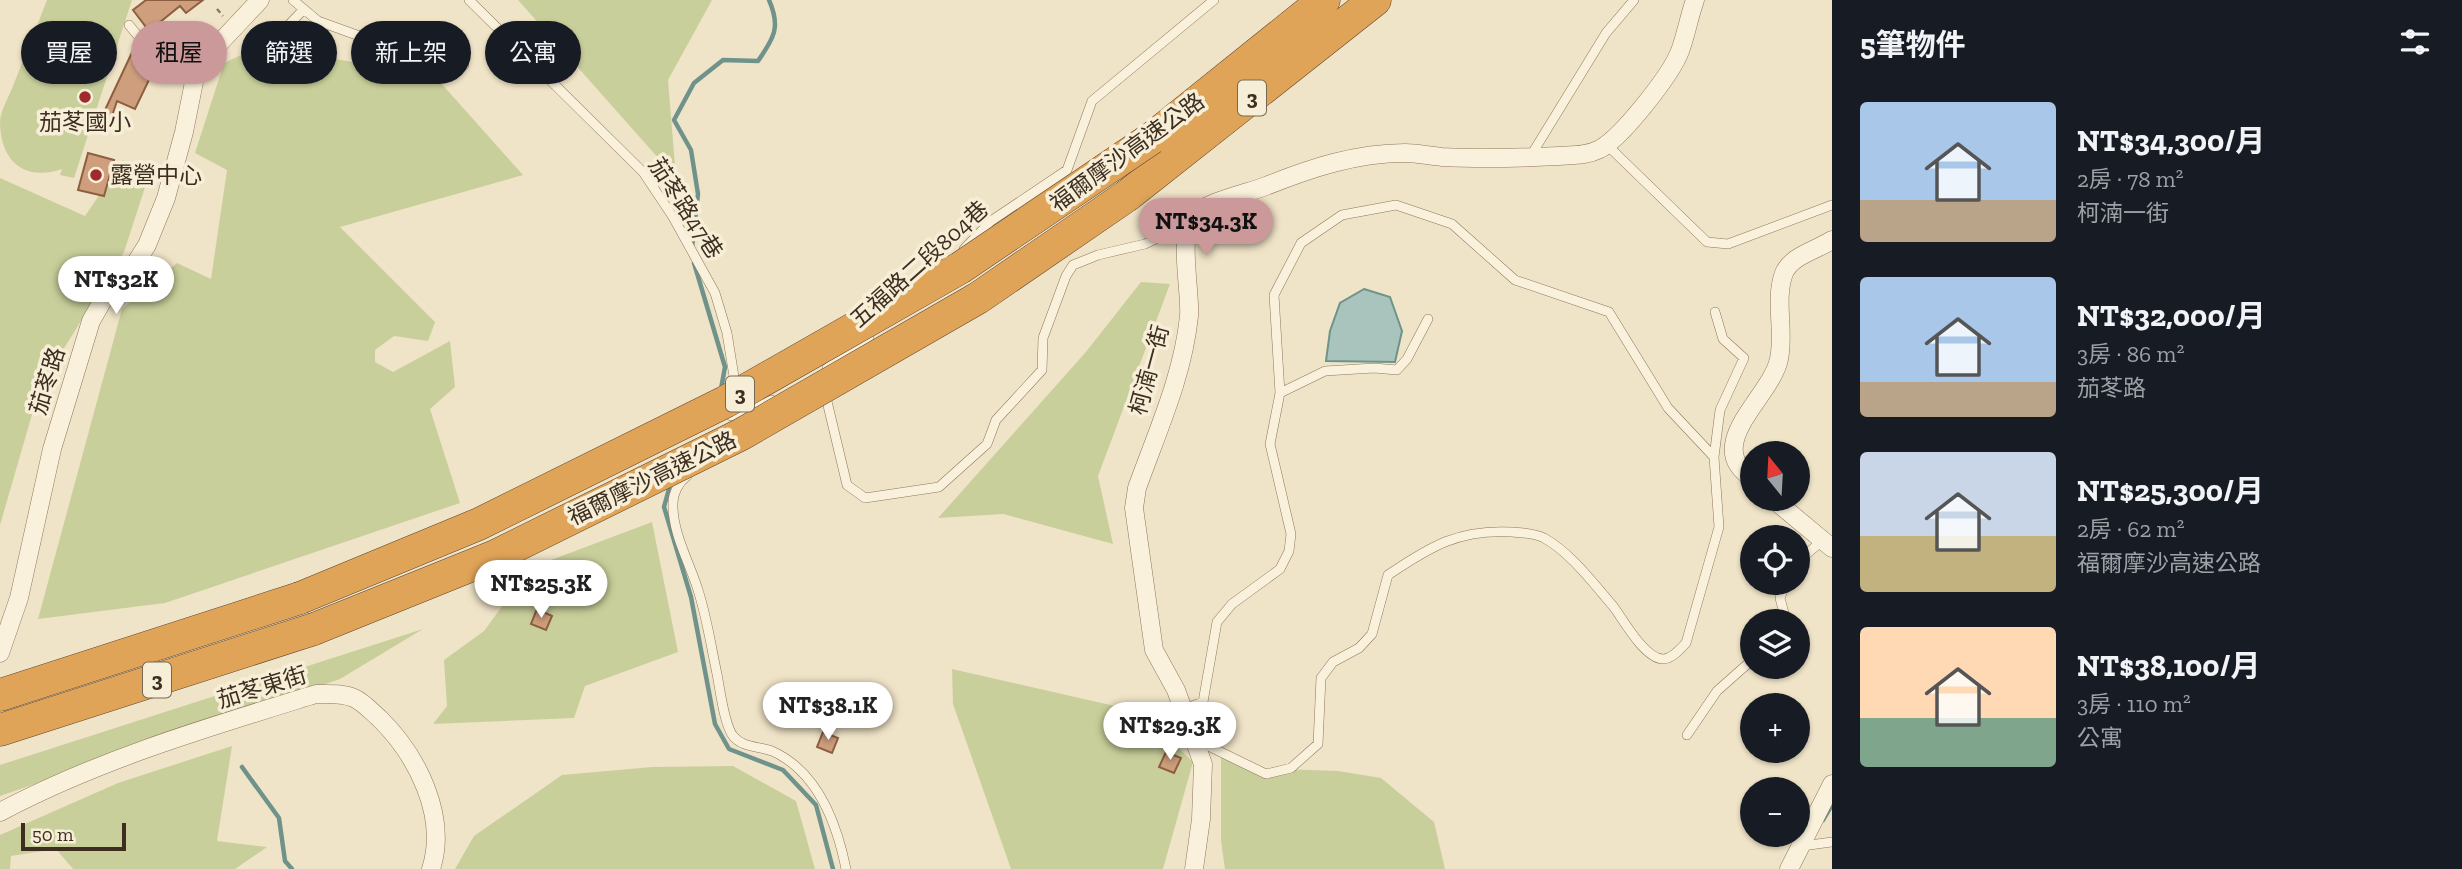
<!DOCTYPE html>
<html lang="zh-TW">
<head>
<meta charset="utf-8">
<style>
	:root { --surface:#171b24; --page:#242831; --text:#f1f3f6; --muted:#9ea1a6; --accent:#cc999b }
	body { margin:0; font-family:"Zilla Slab","Noto Sans TC",serif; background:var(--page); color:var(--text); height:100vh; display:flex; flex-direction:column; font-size:26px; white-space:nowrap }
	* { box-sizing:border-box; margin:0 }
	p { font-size:23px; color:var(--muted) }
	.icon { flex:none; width:38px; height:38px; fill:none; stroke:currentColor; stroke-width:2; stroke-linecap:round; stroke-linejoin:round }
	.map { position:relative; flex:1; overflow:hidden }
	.sheet { display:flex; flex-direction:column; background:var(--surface); width:630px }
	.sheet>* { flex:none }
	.top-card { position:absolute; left:21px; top:21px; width:665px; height:63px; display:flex; gap:14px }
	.needle { width:46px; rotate:342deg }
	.tools { position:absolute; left:1740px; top:441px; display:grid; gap:14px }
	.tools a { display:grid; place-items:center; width:70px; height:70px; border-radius:50%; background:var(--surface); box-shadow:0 2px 5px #0004; font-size:35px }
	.scale { position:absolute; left:21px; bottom:18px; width:105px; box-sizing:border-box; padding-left:7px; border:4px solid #3d2e20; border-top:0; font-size:19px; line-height:24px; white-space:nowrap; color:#3d2e20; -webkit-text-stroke:5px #f7eed8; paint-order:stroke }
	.price { position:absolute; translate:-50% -60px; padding:0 16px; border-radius:24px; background:#fff; color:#222; font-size:23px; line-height:46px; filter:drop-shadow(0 2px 4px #0008) }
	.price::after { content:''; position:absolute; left:50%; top:42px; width:21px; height:16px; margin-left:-10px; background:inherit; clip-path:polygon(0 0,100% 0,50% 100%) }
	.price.active { background:var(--accent); color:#111 }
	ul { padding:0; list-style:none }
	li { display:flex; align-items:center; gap:21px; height:175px; padding:0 28px }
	li span { display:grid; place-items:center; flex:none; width:196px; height:140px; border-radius:7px; color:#555 }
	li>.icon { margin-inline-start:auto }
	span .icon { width:84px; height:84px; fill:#fffc; stroke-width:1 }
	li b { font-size:30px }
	h2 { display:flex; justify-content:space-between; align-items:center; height:84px; padding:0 28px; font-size:30px }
	.tag { padding:0 24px; border-radius:32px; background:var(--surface); box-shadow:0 2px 5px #0004; font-size:24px; line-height:63px }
	.tag.active { background:var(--accent); color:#111 }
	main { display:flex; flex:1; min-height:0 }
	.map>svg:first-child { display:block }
	.green { fill:#c9cf9b }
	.water { fill:#a9c4bc; stroke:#6f938a; stroke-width:2 }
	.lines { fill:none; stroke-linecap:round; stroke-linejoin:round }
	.stream { stroke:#6f938a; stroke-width:4.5 }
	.building { fill:#cf9f7d; stroke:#8d5f41; stroke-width:2 }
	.lane-casing { stroke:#8d765c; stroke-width:10 }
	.street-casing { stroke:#8d765c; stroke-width:19 }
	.highway-casing { stroke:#5b4430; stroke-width:33 }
	.path { stroke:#8d765c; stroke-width:2.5; stroke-dasharray:5 3.5; stroke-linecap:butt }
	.lane { stroke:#faf1dc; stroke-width:9 }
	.street { stroke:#faf1dc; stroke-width:18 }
	.highway { stroke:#e0a458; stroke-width:32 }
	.highway-bridge-casing { stroke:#5b4430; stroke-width:33; stroke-linecap:butt }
	.highway-bridge { stroke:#e0a458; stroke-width:32 }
	.poi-dot { fill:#9e2a2b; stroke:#f7eed8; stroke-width:2.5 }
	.labels { text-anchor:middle; stroke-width:7; stroke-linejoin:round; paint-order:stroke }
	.shield { fill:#f7eed8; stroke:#756857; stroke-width:2 }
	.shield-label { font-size:21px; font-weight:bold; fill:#3d2e20 }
	.poi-label { font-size:23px; fill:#3d2e20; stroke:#f7eed8 }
	.street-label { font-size:23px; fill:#3d2e20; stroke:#f7eed8 }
</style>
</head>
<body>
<main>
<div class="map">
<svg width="1832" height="869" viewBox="0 0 1832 869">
	<rect width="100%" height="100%" fill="#f0e4c8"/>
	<path class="green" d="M47,0H132L74,178L60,175L62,169C24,182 0,161 0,121C1,110 9,96 13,86C24,57 36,29 47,0Z
		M518,0H712L668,80L676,178Z
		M256,48L432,73L523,175L340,227L435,322L428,341L394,336L375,350V362L393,372L450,341L455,387L430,409L460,503L165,603L38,619L122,309L177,263L211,279L227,170L195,153L224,63Z
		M123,160L148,178L124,252L40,387L0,525V178L85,216Z
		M1141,282L1170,284L1098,476L1113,544L1003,514L938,518L1085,353Z
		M652,522L678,652L585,686L574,718L433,724L447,706L444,660L484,631L530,568Z
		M423,629L340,679L0,796V765Z
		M952,669L1141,712L1193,762L1163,869H1011L953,704Z
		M232,746L217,841L267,847L235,869H73L56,849L11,856L10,869H0V835L118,783Z
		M1221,746L1245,768L1338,771L1381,778L1434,822L1445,869H1225L1221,841Z
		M733,766L796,801L815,869H455L474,836L562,775L652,767Z"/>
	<path class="water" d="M1364,289L1390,297L1402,331L1395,362L1326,361L1330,331L1340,303Z"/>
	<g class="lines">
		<path class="stream" d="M692,247L698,194L691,150L674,120L694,83L723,60L758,61C774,38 781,27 769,0
			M694,263L725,367L721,389
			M670,485L664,507L691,597L715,724L729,749L783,770L816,805L833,869
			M242,767L279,818L285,861L292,869
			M1823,820L1832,805"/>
	</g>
	<path class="building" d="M146,0H203L186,13L180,6L149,31L133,10Z
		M135,46L158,61L135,109L117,101L108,128L98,125Z
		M88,153L114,160L104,196L78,190Z
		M537,609L552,616L546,630L531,624Z
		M823,732L838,738L832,753L817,747Z
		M1166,752L1181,758L1174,773L1159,767Z"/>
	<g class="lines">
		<g class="lane-casing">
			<path id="lane" d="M293,0L318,21L434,63L464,65
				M469,0L643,172L673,217L715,293L727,333L736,389
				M129,25C148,50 167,61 197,67
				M279,35L304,9
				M1606,144L1707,242L1728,244L1832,205
				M1530,157L1606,33L1634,0
				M964,249L991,221L1067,170L1092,101L1214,0
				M827,368L869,337
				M825,393L847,485L865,498L939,487L987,444L996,420L1042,370L1043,338L1066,276L1073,265L1098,255L1145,244L1189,224
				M1280,393L1325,371L1374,368L1397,370L1407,359L1428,319
				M731,416L772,400
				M687,476C679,482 673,493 673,503C672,533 690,563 698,590C707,618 711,646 717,674C720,689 724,724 733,736C743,748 759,746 772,751C817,771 837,824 846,869
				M1797,562L1822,541
				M1786,583L1780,598L1786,621
				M1184,709L1203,702L1217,622L1232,604L1280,569L1289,551L1291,534L1270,444L1280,393L1274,295L1301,243L1342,215L1396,205L1452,224L1515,280L1609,312L1668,408L1714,457
				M1687,735L1717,691L1752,660
				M1196,740L1266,774L1291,768L1318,744L1321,678L1333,662L1359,648L1372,634L1388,575C1431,546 1459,529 1512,532C1523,533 1534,533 1544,538C1571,553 1593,583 1613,606C1623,619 1645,660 1664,659C1673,658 1680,649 1686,643L1719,527L1714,457L1720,410L1744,358L1723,339L1715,312
				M1802,846L1832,842"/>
		</g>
		<g class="street-casing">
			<path id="street" d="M1752,478C1701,445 1772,396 1779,359C1785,331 1774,300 1784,273C1792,255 1817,250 1832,240
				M1773,499L1832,548
				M0,653L19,598L52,449L91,321L107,293L130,272L147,245L166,198L184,132L197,67L260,0
				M0,812C100,759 209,727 316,694C328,694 342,693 354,698C363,702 371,711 379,718C417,755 448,816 431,869
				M1194,869L1201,819L1203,764L1176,690L1154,650L1134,508L1137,488C1157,432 1183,376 1189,316C1191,293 1178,235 1193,216C1205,202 1248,193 1266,186C1311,168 1356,153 1405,153C1417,153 1430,156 1442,157C1481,159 1520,158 1559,156C1573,155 1586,156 1600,149C1622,137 1671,75 1680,51C1686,35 1689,17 1695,0
				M1789,869L1832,784"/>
		</g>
		<g class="highway-casing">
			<path id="highway" d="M1152,138L1324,0
				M1128,195L1375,0
				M0,695L300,598
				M0,730L314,629"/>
		</g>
		<path class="path" d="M217,9L223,16"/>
		<use href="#lane" class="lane"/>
		<use href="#street" class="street"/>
		<use href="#highway" class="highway"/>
		<g class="highway-bridge-casing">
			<path id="highway-bridge" d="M300,598L479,524L725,402L960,268L1152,138
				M314,629L495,556L740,435L978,298L1128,195"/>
		</g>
		<use href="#highway-bridge" class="highway-bridge"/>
	</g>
	<g class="poi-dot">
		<circle cx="85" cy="97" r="7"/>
		<circle cx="96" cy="175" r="7"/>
	</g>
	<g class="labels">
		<g class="shield">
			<rect x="1238" y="80.5" width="28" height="35" rx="5"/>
			<rect x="726" y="376.5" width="28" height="35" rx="5"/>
			<rect x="143" y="662.5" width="28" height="35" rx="5"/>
		</g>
		<g class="shield-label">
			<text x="1252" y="105">3</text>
			<text x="740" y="401">3</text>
			<text x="157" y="687">3</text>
		</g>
		<g class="poi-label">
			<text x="85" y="130">茄苳國小</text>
			<text x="110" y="183" text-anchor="start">露營中心</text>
		</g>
		<g class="street-label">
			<text transform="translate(1127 152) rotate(-36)" y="8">福爾摩沙高速公路</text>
			<text transform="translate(686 208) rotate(57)" y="8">茄苳路47巷</text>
			<text transform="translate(919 264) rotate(-42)" y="8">五福路二段804巷</text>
			<text transform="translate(1149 370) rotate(-75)" y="8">柯湳一街</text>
			<text transform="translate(47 381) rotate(-73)" y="8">茄苳路</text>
			<text transform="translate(652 478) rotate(-26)" y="8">福爾摩沙高速公路</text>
			<text transform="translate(262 687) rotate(-17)" y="8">茄苳東街</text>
		</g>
	</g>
</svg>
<div class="tools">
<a><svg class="needle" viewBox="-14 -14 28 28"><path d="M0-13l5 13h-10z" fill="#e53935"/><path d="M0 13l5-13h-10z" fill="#9ea1a6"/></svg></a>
<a><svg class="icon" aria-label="locate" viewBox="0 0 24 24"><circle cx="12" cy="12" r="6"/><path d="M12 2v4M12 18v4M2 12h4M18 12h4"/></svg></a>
<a><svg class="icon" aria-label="layers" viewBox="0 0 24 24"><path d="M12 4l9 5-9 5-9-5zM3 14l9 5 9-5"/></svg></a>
<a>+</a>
<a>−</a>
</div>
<div class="scale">50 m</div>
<b class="price active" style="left:1206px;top:258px">NT$34.3K</b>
<b class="price" style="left:116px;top:316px">NT$32K</b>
<b class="price" style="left:541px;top:620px">NT$25.3K</b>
<b class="price" style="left:828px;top:742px">NT$38.1K</b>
<b class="price" style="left:1170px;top:762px">NT$29.3K</b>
<div class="top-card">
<a class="tag">買屋</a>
<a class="tag active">租屋</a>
<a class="tag">篩選</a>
<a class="tag">新上架</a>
<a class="tag">公寓</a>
</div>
</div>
<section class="sheet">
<h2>5筆物件<svg class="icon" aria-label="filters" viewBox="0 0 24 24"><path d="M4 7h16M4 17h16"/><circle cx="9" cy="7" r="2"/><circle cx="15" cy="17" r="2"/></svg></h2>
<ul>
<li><span style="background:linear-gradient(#a9c7e8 70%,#b9a48a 0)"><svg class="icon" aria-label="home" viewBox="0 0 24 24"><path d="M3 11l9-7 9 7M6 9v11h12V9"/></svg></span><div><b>NT$34,300/月</b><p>2房 · 78 m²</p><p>柯湳一街</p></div></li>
<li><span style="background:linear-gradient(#a9c7e8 75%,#b9a48a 0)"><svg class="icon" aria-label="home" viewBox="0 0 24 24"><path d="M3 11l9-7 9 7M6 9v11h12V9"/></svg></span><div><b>NT$32,000/月</b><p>3房 · 86 m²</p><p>茄苳路</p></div></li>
<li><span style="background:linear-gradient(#c9d6e8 60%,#c2b280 0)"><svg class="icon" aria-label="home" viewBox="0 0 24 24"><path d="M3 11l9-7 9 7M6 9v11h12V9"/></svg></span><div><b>NT$25,300/月</b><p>2房 · 62 m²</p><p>福爾摩沙高速公路</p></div></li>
<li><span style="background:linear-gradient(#ffd9b3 65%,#7fa58c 0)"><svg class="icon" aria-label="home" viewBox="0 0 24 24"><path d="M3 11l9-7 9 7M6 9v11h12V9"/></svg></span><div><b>NT$38,100/月</b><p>3房 · 110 m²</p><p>公寓</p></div></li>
</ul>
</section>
</main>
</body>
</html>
